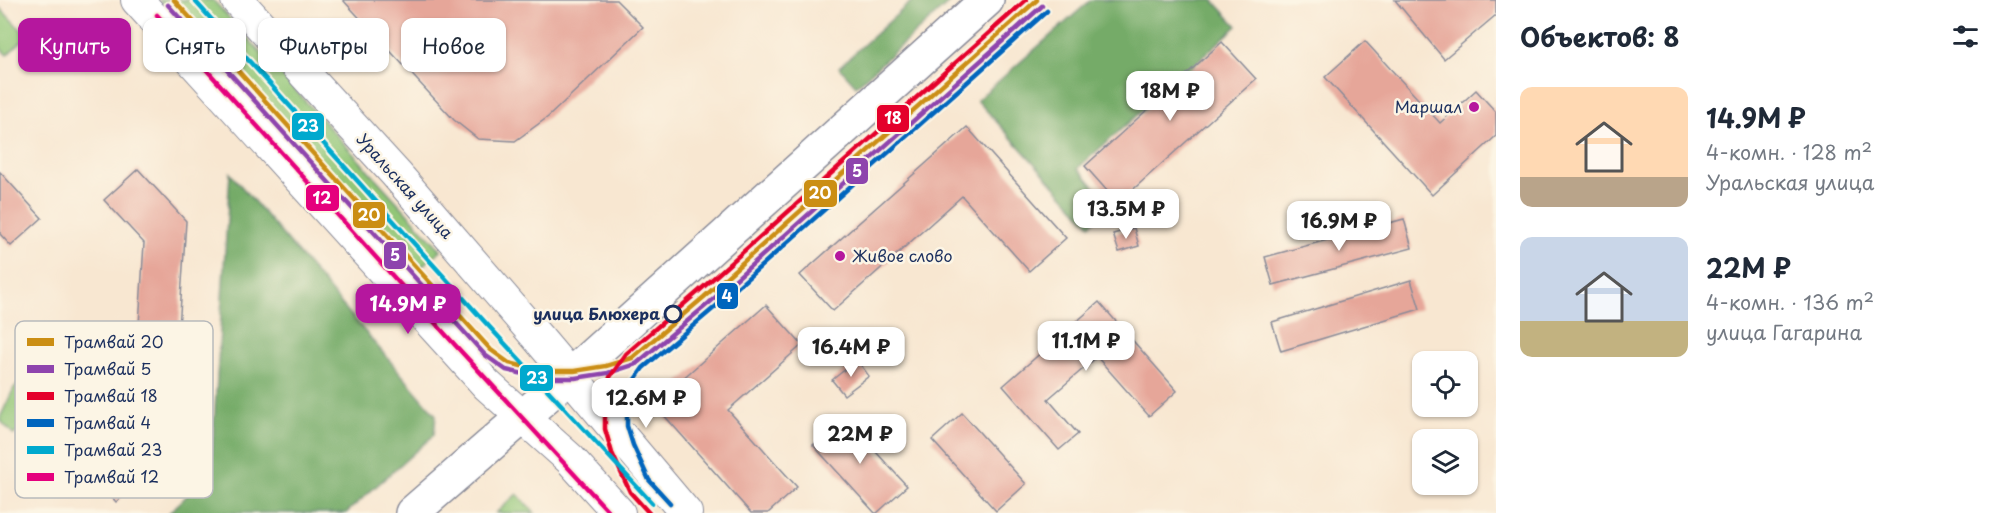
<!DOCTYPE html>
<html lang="ru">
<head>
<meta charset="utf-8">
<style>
	:root { --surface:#fff; --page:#f2f2f3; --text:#1f2937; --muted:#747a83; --accent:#b5179e }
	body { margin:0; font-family:"Playpen Sans",sans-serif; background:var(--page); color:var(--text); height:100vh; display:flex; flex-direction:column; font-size:22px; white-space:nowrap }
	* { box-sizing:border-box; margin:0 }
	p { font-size:20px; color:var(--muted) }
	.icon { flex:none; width:33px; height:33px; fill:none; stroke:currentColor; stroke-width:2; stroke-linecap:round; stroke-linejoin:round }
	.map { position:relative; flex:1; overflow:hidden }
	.sheet { display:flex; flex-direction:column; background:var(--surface); width:510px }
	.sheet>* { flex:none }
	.top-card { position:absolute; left:18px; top:18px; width:570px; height:54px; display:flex; gap:12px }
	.buttons { position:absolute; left:1412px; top:351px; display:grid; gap:12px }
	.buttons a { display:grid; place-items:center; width:66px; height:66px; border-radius:12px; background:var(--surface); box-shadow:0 2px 4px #0004; font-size:30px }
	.price { position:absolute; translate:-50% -51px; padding:0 14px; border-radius:12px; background:#fff; color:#222; font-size:20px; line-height:39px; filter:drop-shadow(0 2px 3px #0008) }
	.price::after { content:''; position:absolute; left:50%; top:36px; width:18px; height:14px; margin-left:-9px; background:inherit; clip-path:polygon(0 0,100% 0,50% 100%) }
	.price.current { background:var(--accent); color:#fff }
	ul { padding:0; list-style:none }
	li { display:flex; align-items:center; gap:18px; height:150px; padding:0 24px }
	li span { display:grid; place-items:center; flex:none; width:168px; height:120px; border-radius:12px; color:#555 }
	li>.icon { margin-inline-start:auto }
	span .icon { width:72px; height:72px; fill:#fffc; stroke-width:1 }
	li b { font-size:26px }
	h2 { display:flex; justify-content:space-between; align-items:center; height:72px; padding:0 24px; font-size:26px }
	.pill { padding:0 21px; border-radius:12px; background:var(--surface); box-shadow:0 2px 4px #0004; font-size:21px; line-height:54px }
	.pill.current { background:var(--accent); color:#fff }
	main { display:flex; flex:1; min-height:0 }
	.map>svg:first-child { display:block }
	.green { fill:#92c677; stroke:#567a6a; stroke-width:1.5 }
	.forest { fill:#75ab68; stroke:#486d63; stroke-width:1.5 }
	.building { fill:#e6a699 }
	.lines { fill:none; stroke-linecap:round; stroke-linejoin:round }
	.secondary-casing { stroke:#8a8b98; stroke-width:34 }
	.primary-casing { stroke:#8a8b98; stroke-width:36 }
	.secondary { stroke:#fff; stroke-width:32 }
	.primary { stroke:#fff; stroke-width:33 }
	.tram-1-casing { stroke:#fcf5e5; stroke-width:9 }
	.tram-2-casing { stroke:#fcf5e5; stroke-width:9 }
	.tram-3-casing { stroke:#fcf5e5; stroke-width:9 }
	.tram-4-casing { stroke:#fcf5e5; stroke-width:9 }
	.tram-5-casing { stroke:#fcf5e5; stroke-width:9 }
	.tram-6-casing { stroke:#fcf5e5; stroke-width:9 }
	.tram-1 { stroke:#cb8e13; stroke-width:4.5 }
	.tram-2 { stroke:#8e44ad; stroke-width:4.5 }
	.tram-3 { stroke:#e4002b; stroke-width:4.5 }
	.tram-4 { stroke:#0065bd; stroke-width:4.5 }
	.tram-5 { stroke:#00a9ce; stroke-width:4.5 }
	.tram-6 { stroke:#e5007d; stroke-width:4.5 }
	.poi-dot { fill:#b5179e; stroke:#fcf5e5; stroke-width:2 }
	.stop-dot { fill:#fcf5e5; stroke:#1b2f5e; stroke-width:3 }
	.labels { text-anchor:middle; stroke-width:5; stroke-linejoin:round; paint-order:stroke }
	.poi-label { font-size:16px; fill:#1b2f5e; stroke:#fcf5e5; text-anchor:end }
	.street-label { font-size:16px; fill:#1b2f5e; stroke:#fcf5e5 }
	.stop-label { font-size:16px; font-weight:bold; fill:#1b2f5e; stroke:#fcf5e5; text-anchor:end }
	.key { fill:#fcf5e5; stroke:#b8babc; stroke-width:1.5 }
	.key-label { font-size:16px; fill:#1b2f5e }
	.line-badge { stroke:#fcf5e5; stroke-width:2 }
	.badge-label { font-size:16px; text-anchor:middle; font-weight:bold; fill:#fff }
</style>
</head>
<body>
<main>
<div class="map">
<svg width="1496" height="513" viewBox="0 0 1496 513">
	<rect width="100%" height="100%" fill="#fcf5e5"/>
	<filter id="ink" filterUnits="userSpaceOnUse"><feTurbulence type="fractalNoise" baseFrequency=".0167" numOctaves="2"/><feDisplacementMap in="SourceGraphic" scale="12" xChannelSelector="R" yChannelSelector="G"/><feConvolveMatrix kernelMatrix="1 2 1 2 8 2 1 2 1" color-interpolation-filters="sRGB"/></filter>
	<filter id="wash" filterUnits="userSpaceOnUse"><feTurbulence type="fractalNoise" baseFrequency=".008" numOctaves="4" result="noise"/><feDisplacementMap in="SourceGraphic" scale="24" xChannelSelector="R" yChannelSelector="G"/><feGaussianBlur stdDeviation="1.35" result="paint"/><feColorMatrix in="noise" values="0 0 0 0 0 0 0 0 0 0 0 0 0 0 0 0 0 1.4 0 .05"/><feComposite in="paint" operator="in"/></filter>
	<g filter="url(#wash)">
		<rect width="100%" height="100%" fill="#f8e7d1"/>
		<path class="green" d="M159,0H213L441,250L411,276Z
			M0,8L27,36L7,55L0,48Z
			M42,363L66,387L14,435L0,420V418L14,388Z
			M517,494L535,513H496Z"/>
		<path class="forest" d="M913,0H952L856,86L839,67Z
			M1091,0H1213L1237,26L1078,168L1111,206L1090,225L977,100Z
			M230,173L436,415L434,435L346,513H169L211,472Z"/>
		<g id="blocks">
			<path class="building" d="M343,0H616L643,27L548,117L515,141L478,139L454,120Z
				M1395,0H1496V15L1444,59Z
				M1365,41L1440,123L1476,90L1496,112V136L1432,195L1325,77Z
				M1222,42L1256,79L1118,203L1085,166Z
				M967,127L1066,238L1029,271L962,196L833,311L800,275Z
				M138,169L186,221L171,452L116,502L85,467L133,425L144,243L104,200Z
				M0,172L42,218L11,246L0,234Z
				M1404,219L1412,248L1273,285L1265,257Z
				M1134,228L1139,246L1119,252L1113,234Z
				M1411,280L1420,309L1281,351L1272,322Z
				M1099,302L1177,391L1149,416L1097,357L1048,399L1078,434L1059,450L1003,386Z
				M766,305L802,345L728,410L797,487L768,513H751L654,404Z
				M857,360L869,376L844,395L832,380Z
				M962,413L1026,484L996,511L932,440Z
				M844,417L907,486L877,513H875L813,445Z"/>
		</g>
	</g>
	<g filter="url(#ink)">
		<use href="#blocks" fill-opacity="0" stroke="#8a8b98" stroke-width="1.5"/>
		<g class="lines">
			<g class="secondary-casing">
				<path id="secondary" d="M137,0L487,385L570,459L619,513
					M237,0L396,174L538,338L686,513"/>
			</g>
			<g class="primary-casing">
				<path id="primary" d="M412,513L549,394L987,0"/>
			</g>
			<use href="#secondary" class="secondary"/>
			<use href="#primary" class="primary"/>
			<g class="tram-1-casing">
				<path id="tram-1" d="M174,0L491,350L509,363L542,371H574L606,366L632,358L704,297L1037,0"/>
			</g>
			<g class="tram-2-casing">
				<path id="tram-2" d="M168,5L485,355L506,370L541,378H575L608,373L636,364L709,303L1042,6"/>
			</g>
			<g class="tram-3-casing">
				<path id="tram-3" d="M649,513L630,492L612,453L605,429V398L610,377L626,354L699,291L1026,0"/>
			</g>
			<g class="tram-4-casing">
				<path id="tram-4" d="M670,503L649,480L633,445L627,426V401L631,385L643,368L714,308L1047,11"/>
			</g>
			<g class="tram-5-casing">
				<path id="tram-5" d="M194,0L484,321L652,503"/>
			</g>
			<g class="tram-6-casing">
				<path id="tram-6" d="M157,15L456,346L610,513"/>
			</g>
			<use href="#tram-1" class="tram-1"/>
			<use href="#tram-2" class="tram-2"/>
			<use href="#tram-3" class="tram-3"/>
			<use href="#tram-4" class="tram-4"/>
			<use href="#tram-5" class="tram-5"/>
			<use href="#tram-6" class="tram-6"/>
		</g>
	</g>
	<g class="poi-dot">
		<circle cx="1474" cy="107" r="6"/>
		<circle cx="840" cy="256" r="6"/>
	</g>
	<circle class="stop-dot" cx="673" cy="314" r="8"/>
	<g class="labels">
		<g class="poi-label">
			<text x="1462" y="113">Маршал</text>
			<text x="852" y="262" text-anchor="start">Живое слово</text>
		</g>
		<g class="street-label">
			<text transform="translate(405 186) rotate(48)" y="6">Уральская улица</text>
		</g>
		<g class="stop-label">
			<text x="660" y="320">улица Блюхера</text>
		</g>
	</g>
	<rect x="15" y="321" width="198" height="177" rx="9" class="key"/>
	<rect x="27" y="338" width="27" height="8" fill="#cb8e13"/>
	<rect x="27" y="365" width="27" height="8" fill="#8e44ad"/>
	<rect x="27" y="392" width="27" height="8" fill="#e4002b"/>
	<rect x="27" y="419" width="27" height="8" fill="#0065bd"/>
	<rect x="27" y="446" width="27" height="8" fill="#00a9ce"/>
	<rect x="27" y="473" width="27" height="8" fill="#e5007d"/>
	<g class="key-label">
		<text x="64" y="348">Трамвай 20</text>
		<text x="64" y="375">Трамвай 5</text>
		<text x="64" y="402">Трамвай 18</text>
		<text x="64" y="429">Трамвай 4</text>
		<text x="64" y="456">Трамвай 23</text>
		<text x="64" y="483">Трамвай 12</text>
	</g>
	<g class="line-badge">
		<rect x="876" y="104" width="34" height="29" rx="6" fill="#e4002b"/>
		<rect x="291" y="112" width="34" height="29" rx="6" fill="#00a9ce"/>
		<rect x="845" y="157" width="24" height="28" rx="6" fill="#8e44ad"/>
		<rect x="803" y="179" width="35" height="29" rx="6" fill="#cb8e13"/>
		<rect x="305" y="184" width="35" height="28" rx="6" fill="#e5007d"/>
		<rect x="352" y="201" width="34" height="28" rx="6" fill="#cb8e13"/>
		<rect x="383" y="241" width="24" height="29" rx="6" fill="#8e44ad"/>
		<rect x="716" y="282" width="23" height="28" rx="6" fill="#0065bd"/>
		<rect x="519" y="364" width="35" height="28" rx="6" fill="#00a9ce"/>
	</g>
	<g class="badge-label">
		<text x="893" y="124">18</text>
		<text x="308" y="132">23</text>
		<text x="857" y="177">5</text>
		<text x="820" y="199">20</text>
		<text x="322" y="204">12</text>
		<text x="369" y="221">20</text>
		<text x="395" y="261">5</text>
		<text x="727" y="302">4</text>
		<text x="537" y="384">23</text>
	</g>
</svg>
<div class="buttons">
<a><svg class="icon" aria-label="locate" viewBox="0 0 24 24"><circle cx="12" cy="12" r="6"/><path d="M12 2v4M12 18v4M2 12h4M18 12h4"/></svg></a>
<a><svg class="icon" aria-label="layers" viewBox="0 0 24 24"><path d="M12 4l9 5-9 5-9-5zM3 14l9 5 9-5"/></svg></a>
</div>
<b class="price" style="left:1170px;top:122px">18M ₽</b>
<b class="price" style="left:1126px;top:240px">13.5M ₽</b>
<b class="price" style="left:1339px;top:252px">16.9M ₽</b>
<b class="price current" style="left:408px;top:335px">14.9M ₽</b>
<b class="price" style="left:1086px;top:372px">11.1M ₽</b>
<b class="price" style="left:851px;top:378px">16.4M ₽</b>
<b class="price" style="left:646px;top:429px">12.6M ₽</b>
<b class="price" style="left:860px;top:465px">22M ₽</b>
<div class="top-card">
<a class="pill current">Купить</a>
<a class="pill">Снять</a>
<a class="pill">Фильтры</a>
<a class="pill">Новое</a>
</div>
</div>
<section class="sheet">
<h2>Объектов: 8<svg class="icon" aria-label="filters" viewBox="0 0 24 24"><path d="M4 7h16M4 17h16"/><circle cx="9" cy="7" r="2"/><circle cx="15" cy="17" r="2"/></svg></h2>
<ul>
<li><span style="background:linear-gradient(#ffd9b3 75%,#b9a48a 0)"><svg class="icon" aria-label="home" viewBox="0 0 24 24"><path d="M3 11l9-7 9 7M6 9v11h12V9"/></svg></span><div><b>14.9M ₽</b><p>4-комн. · 128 m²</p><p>Уральская улица</p></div></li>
<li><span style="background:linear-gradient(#c9d6e8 70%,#c2b280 0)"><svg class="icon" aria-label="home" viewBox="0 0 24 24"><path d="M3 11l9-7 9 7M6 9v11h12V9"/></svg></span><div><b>22M ₽</b><p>4-комн. · 136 m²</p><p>улица Гагарина</p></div></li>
</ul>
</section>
</main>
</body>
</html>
